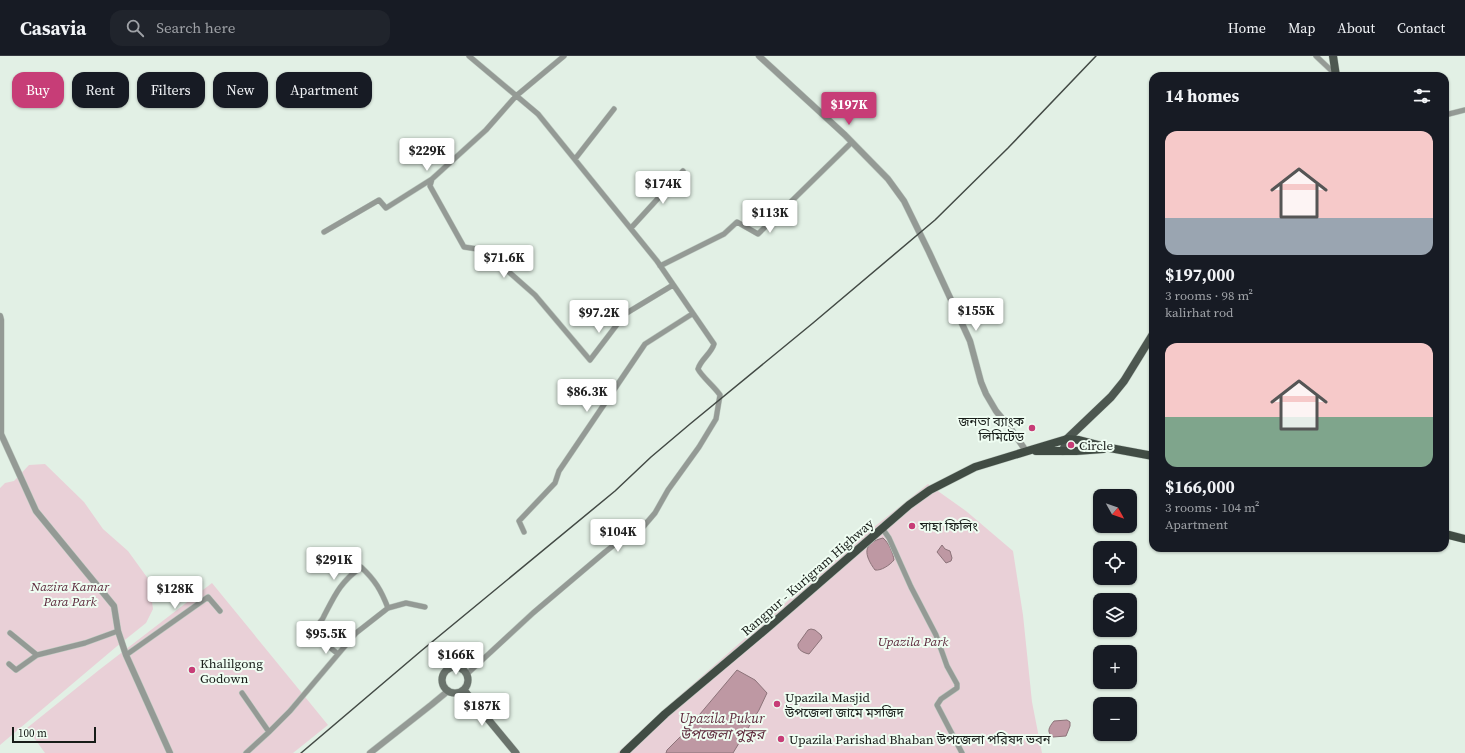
<!DOCTYPE html>
<html lang="en">
<head>
<meta charset="utf-8">
<style>
	:root { --surface:#171b24; --page:#20242c; --text:#f1f3f6; --muted:#9ea1a6; --line:#363941; --accent:#c73d77 }
	body { margin:0; font-family:"Source Serif 4","Noto Sans Bengali",serif; background:var(--page); color:var(--text); height:100vh; display:flex; flex-direction:column; font-size:15px; white-space:nowrap }
	* { box-sizing:border-box; margin:0 }
	p { font-size:13px; color:var(--muted) }
	.icon { flex:none; width:22px; height:22px; fill:none; stroke:currentColor; stroke-width:2; stroke-linecap:round; stroke-linejoin:round }
	.map { position:relative; flex:1; overflow:hidden }
	.side { position:absolute; left:1149px; top:16px; width:300px; height:480px; display:flex; flex-direction:column; background:var(--surface); border-radius:12px; box-shadow:0 1px 3px #0004 }
	.side>* { flex:none }
	.hud { position:absolute; left:12px; top:16px; width:380px; height:36px; display:flex; gap:8px }
	.needle { width:26px; rotate:130deg }
	.buttons { position:absolute; left:1093px; top:433px; display:grid; gap:8px }
	.buttons a { display:grid; place-items:center; width:44px; height:44px; border-radius:8px; background:var(--surface); box-shadow:0 1px 3px #0004; font-size:20px }
	.scale { position:absolute; left:12px; bottom:10px; width:84px; box-sizing:border-box; padding-left:4px; border:2px solid #171c18; border-top:0; font-size:11px; line-height:14px; white-space:nowrap; color:#171c18; -webkit-text-stroke:3px #effdf2; paint-order:stroke }
	.price { position:absolute; translate:-50% -34px; padding:0 9px; border-radius:4px; background:#fff; color:#222; font-size:13px; line-height:26px; filter:drop-shadow(0 1px 2px #0008) }
	.price::after { content:''; position:absolute; left:50%; top:24px; width:12px; height:9px; margin-left:-6px; background:inherit; clip-path:polygon(0 0,100% 0,50% 100%) }
	.price.on { background:var(--accent); color:#fff }
	ul { padding:0; list-style:none }
	li { display:grid; align-content:center; gap:8px; height:212px; padding:0 16px }
	li span { display:grid; place-items:center; height:124px; border-radius:12px; color:#555 }
	li>.icon { margin-inline-start:auto }
	span .icon { width:72px; height:72px; fill:#fffc; stroke-width:1 }
	li b { font-size:17px }
	h2 { display:flex; justify-content:space-between; align-items:center; height:48px; padding:0 16px; font-size:17px }
	.chip { padding:0 14px; border-radius:12px; background:var(--surface); box-shadow:0 1px 3px #0004; font-size:14px; line-height:36px }
	.chip.on { background:var(--accent); color:#fff }
	header { display:flex; align-items:center; gap:24px; box-sizing:border-box; height:56px; padding:0 20px; background:var(--surface); border-bottom:1px solid var(--line) }
	header strong { font-size:19px }
	nav { display:flex; gap:22px; margin-inline-start:auto; font-size:14px }
	.search { width:280px; height:36px; background:var(--page); display:flex; align-items:center; gap:10px; box-sizing:border-box; padding:0 14px; border-radius:12px; color:var(--muted); font-size:15px }
	.map>svg:first-child { display:block }
	.green { fill:#e9d0d7 }
	.water { fill:#be98a3; stroke:#8c7379 }
	.lines { fill:none; stroke-linecap:round; stroke-linejoin:round }
	.minor-casing { stroke:#bdcac0; stroke-width:6 }
	.tertiary-casing { stroke:#bdcac0; stroke-width:7 }
	.secondary-casing { stroke:#bdcac0; stroke-width:8 }
	.primary-casing { stroke:#bdcac0; stroke-width:9 }
	.trunk-casing { stroke:#bdcac0; stroke-width:9 }
	.minor { stroke:#949a95; stroke-width:5 }
	.tertiary { stroke:#949a95; stroke-width:6 }
	.secondary { stroke:#6a736c; stroke-width:7 }
	.primary { stroke:#4d5750; stroke-width:8 }
	.trunk { stroke:#414c44; stroke-width:8 }
	.rail { stroke:#434a45; stroke-width:1.5 }
	.poi-dot { fill:#c73d77; stroke:#effdf2; stroke-width:1.5 }
	.labels { text-anchor:middle; stroke-width:4; stroke-linejoin:round; paint-order:stroke }
	.poi-label { font-size:13px; fill:#171c18; stroke:#effdf2; text-anchor:start }
	.street-label { font-size:13px; fill:#171c18; stroke:#effdf2 }
	.park-label { font-size:13px; font-style:italic; fill:#5c293c; stroke:#effdf2 }
	.water-label { font-size:14px; font-style:italic; fill:#5f2c3e; stroke:#effdf2 }
</style>
</head>
<body>
<header>
<strong>Casavia</strong>
<div class="search"><svg class="icon" aria-label="search" viewBox="0 0 24 24"><circle cx="10" cy="10" r="6"/><path d="M15 15l6 6"/></svg>Search here</div>
<nav><a>Home</a><a>Map</a><a>About</a><a>Contact</a></nav>
</header>
<div class="map">
<svg width="1465" height="697" viewBox="0 0 1465 697">
	<rect width="100%" height="100%" fill="#e2f0e5"/>
	<path class="green" d="M45,408L84,446L103,473L128,495L149,524L153,553L146,567L116,591L0,689V432L5,427L14,425L29,409Z
		M928,428L966,455L1013,495L1023,559L1032,646L1042,697H617L662,655L854,487Z
		M212,527L328,669L293,697H45L27,672L99,614Z"/>
	<path class="water" d="M883,482C889,487 893,497 894,504C890,509 881,515 875,514C864,499 862,487 883,482Z
		M942,489L945,493L950,495L952,502L951,505L946,507L937,496Z
		M811,573L815,574L821,579L822,582L809,598C804,597 797,594 798,588L808,574Z
		M737,614L755,624L767,637L759,654L733,697H666L667,694L684,677Z
		M1067,664L1070,666V670L1066,680L1053,681C1046,676 1049,671 1054,665Z"/>
	<g class="lines">
		<g class="minor-casing">
			<path id="minor" d="M564,0L516,40L486,74L432,123L430,130L464,191L484,194L535,239L590,304L625,258L673,229
				M1316,0L1335,18
				M1445,59L1465,54
				M575,103L614,53
				M659,122L657,124L667,132
				M631,172L683,115
				M324,176L379,144L386,152L432,123
				M660,210L724,178L737,166L758,178L852,86
				M882,472L889,482L911,531L936,579L947,610L957,628V632L941,643L937,649L962,697
				M524,476L519,465L555,427L559,415L645,288L692,258
				M10,577L37,599L85,587L118,575
				M338,598C333,594 318,582 316,576C315,569 322,566 324,560C336,537 340,527 361,511C375,524 381,534 388,552
				M126,599L208,541L220,555
				M9,608L16,614L37,599
				M467,618L533,557L605,496L623,482L643,471L655,457L668,434L699,391L716,363L720,339C714,330 702,321 698,313C701,303 711,298 714,288L657,205L538,58L469,0
				M242,637L269,676L290,655L356,577L388,552L406,547L425,551
				M246,697L269,676"/>
		</g>
		<g class="tertiary-casing">
			<path id="tertiary" d="M759,0L845,79L888,123L904,145L929,196L970,285L981,326L986,338L996,355L1011,373L1026,395
				M0,260L1,264V378L36,455L114,550L118,575L126,599L170,697
				M370,697L431,649L448,635"/>
		</g>
		<g class="secondary-casing">
			<path id="secondary" d="M442 624a13 13 0 1 1 26 0a13 13 0 1 1-26 0Z
				M464,634L516,697"/>
		</g>
		<g class="primary-casing">
			<path id="primary" d="M1333,0L1336,20
				M1063,395L1067,383L1111,341L1124,325L1153,278"/>
		</g>
		<g class="trunk-casing">
			<path id="trunk" d="M1036,395H1076L1103,393
				M1445,478L1465,483
				M624,697L665,658L772,568L909,449L930,434L975,411L1067,383L1079,384L1110,392L1153,400"/>
		</g>
		<use href="#minor" class="minor"/>
		<use href="#tertiary" class="tertiary"/>
		<use href="#secondary" class="secondary"/>
		<use href="#primary" class="primary"/>
		<use href="#trunk" class="trunk"/>
		<path class="rail" d="M301,697L421,595L615,435L651,401L690,368L813,267L935,164L1008,92L1096,0"/>
	</g>
	<g class="poi-dot">
		<circle cx="1032" cy="372" r="4"/>
		<circle cx="1071" cy="389" r="4"/>
		<circle cx="912" cy="470" r="4"/>
		<circle cx="192" cy="614" r="4"/>
		<circle cx="777" cy="648" r="4"/>
		<circle cx="781" cy="683" r="4"/>
	</g>
	<g class="labels">
		<g class="poi-label">
			<text x="1024" y="370" text-anchor="end">জনতা ব্যাংক<tspan x="1024" dy="15">লিমিটেড</tspan></text>
			<text x="1079" y="394">Circle</text>
			<text x="920" y="475">সাহা ফিলিং</text>
			<text x="200" y="612">Khalilgong<tspan x="200" dy="15">Godown</tspan></text>
			<text x="785" y="646">Upazila Masjid<tspan x="785" dy="15">উপজেলা জামে মসজিদ</tspan></text>
			<text x="789" y="688">Upazila Parishad Bhaban উপজেলা পরিষদ ভবন</text>
		</g>
		<g class="street-label">
			<text transform="translate(807 521) rotate(-41)" y="5">Rangpur - Kurigram Highway</text>
		</g>
		<g class="park-label">
			<text x="70" y="535">Nazira Kamar<tspan x="70" dy="15">Para Park</tspan></text>
			<text x="913" y="590">Upazila Park</text>
		</g>
		<g class="water-label">
			<text x="722" y="667">Upazila Pukur<tspan x="722" dy="16">উপজেলা পুকুর</tspan></text>
		</g>
	</g>
</svg>
<div class="buttons">
<a><svg class="needle" viewBox="-14 -14 28 28"><path d="M0-13l5 13h-10z" fill="#e53935"/><path d="M0 13l5-13h-10z" fill="#9ea1a6"/></svg></a>
<a><svg class="icon" aria-label="locate" viewBox="0 0 24 24"><circle cx="12" cy="12" r="6"/><path d="M12 2v4M12 18v4M2 12h4M18 12h4"/></svg></a>
<a><svg class="icon" aria-label="layers" viewBox="0 0 24 24"><path d="M12 4l9 5-9 5-9-5zM3 14l9 5 9-5"/></svg></a>
<a>+</a>
<a>−</a>
</div>
<div class="scale">100 m</div>
<b class="price on" style="left:849px;top:70px">$197K</b>
<b class="price" style="left:427px;top:116px">$229K</b>
<b class="price" style="left:663px;top:149px">$174K</b>
<b class="price" style="left:770px;top:178px">$113K</b>
<b class="price" style="left:504px;top:223px">$71.6K</b>
<b class="price" style="left:976px;top:276px">$155K</b>
<b class="price" style="left:599px;top:278px">$97.2K</b>
<b class="price" style="left:587px;top:357px">$86.3K</b>
<b class="price" style="left:618px;top:497px">$104K</b>
<b class="price" style="left:334px;top:525px">$291K</b>
<b class="price" style="left:175px;top:554px">$128K</b>
<b class="price" style="left:326px;top:599px">$95.5K</b>
<b class="price" style="left:456px;top:620px">$166K</b>
<b class="price" style="left:482px;top:671px">$187K</b>
<div class="hud">
<a class="chip on">Buy</a>
<a class="chip">Rent</a>
<a class="chip">Filters</a>
<a class="chip">New</a>
<a class="chip">Apartment</a>
</div>
<section class="side">
<h2>14 homes<svg class="icon" aria-label="filters" viewBox="0 0 24 24"><path d="M4 7h16M4 17h16"/><circle cx="9" cy="7" r="2"/><circle cx="15" cy="17" r="2"/></svg></h2>
<ul>
<li><span style="background:linear-gradient(#f6c9c9 70%,#9aa5b1 0)"><svg class="icon" aria-label="home" viewBox="0 0 24 24"><path d="M3 11l9-7 9 7M6 9v11h12V9"/></svg></span><div><b>$197,000</b><p>3 rooms · 98 m²</p><p>kalirhat rod</p></div></li>
<li><span style="background:linear-gradient(#f6c9c9 60%,#7fa58c 0)"><svg class="icon" aria-label="home" viewBox="0 0 24 24"><path d="M3 11l9-7 9 7M6 9v11h12V9"/></svg></span><div><b>$166,000</b><p>3 rooms · 104 m²</p><p>Apartment</p></div></li>
</ul>
</section>
</div>
</body>
</html>
